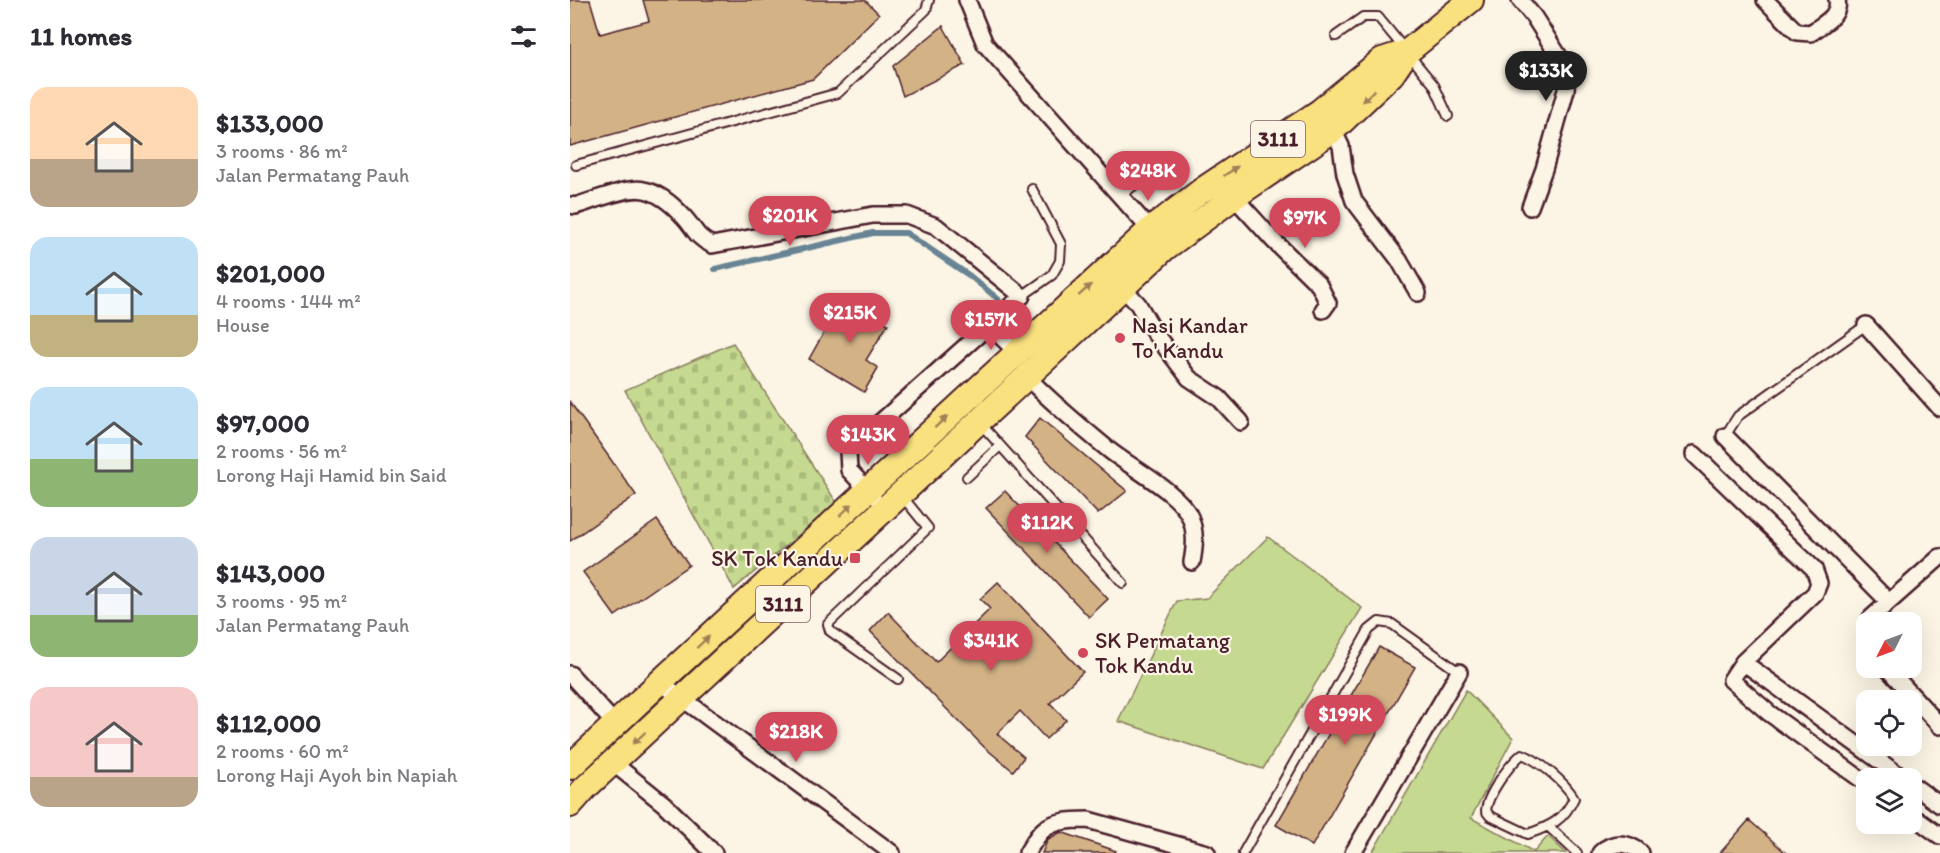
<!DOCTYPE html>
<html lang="en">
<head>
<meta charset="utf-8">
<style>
	:root { --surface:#fff; --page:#f2f2f3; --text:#2b2b33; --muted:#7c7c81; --accent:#d1495b }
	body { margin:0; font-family:Itim,sans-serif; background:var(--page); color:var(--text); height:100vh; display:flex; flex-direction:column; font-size:22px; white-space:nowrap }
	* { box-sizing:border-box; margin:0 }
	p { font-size:20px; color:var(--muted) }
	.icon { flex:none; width:33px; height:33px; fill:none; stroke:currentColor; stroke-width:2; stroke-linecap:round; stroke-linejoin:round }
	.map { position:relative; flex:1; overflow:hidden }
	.sheet { display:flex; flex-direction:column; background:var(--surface); width:570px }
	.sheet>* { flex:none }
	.needle { width:39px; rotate:228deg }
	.tools { position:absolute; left:1286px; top:612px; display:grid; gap:12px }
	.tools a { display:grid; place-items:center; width:66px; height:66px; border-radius:12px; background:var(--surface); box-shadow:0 6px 24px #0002; font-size:30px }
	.price { position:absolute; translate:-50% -51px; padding:0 14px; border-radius:21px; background:var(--accent); color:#fff; font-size:20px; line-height:39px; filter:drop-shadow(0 2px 3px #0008) }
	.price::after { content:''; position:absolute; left:50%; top:36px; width:18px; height:14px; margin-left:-9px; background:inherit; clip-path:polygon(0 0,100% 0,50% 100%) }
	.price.selected { background:#222; color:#fff }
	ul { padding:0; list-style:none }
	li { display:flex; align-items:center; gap:18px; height:150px; padding:0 30px }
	li span { display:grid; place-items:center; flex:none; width:168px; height:120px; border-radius:18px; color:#555 }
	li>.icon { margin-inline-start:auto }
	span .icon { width:72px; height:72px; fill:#fffc; stroke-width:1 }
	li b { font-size:26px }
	h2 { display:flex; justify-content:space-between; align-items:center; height:72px; padding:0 30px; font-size:26px }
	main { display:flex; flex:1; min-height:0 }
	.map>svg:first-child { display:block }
	.cemetery { fill:url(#cemetery-stones); stroke:#887c5e; stroke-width:1.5 }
	.park { fill:#c5da90; stroke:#887c5e; stroke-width:1.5 }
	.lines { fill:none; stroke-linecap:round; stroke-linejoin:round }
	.stream { stroke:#678494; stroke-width:6 }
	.building { fill:#d3b286; stroke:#4a1f2b; stroke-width:1.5 }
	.lane-casing { stroke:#4a1f2b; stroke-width:12 }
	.street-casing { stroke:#4a1f2b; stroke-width:20 }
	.primary-casing { stroke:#4a1f2b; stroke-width:28 }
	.lane { stroke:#fcf5e5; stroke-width:8 }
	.street { stroke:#fcf5e5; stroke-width:15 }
	.primary { stroke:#fae180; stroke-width:24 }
	.oneway { fill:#a28056 }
	.poi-dot { fill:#d1495b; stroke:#fcf5e5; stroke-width:2 }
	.labels { text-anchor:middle; stroke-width:4.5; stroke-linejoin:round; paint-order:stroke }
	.shield { fill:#fcf5e5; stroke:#7f5f63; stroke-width:1.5 }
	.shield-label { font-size:21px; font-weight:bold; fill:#4a1f2b }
	.poi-label { font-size:22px; fill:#4a1f2b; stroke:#fcf5e5; text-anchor:start }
</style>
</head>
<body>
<main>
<section class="sheet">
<h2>11 homes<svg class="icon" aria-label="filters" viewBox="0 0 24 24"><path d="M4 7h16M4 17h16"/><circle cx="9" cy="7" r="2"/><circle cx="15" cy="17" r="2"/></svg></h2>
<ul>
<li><span style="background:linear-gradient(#ffd9b3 60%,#b9a48a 0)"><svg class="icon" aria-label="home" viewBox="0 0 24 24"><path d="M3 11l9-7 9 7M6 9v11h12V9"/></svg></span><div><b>$133,000</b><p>3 rooms · 86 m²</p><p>Jalan Permatang Pauh</p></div></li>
<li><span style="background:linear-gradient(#bfe0f5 65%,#c2b280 0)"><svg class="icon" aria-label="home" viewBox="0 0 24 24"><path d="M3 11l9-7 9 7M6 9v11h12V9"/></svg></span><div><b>$201,000</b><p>4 rooms · 144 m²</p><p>House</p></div></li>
<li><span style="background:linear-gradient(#bfe0f5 60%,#8fb573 0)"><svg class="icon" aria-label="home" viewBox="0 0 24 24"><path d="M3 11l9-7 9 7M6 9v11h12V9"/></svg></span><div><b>$97,000</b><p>2 rooms · 56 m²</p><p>Lorong Haji Hamid bin Said</p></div></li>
<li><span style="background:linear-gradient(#c9d6e8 65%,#8fb573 0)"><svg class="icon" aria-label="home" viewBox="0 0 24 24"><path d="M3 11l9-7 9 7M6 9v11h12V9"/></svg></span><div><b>$143,000</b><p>3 rooms · 95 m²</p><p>Jalan Permatang Pauh</p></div></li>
<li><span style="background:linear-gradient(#f6c9c9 75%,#b9a48a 0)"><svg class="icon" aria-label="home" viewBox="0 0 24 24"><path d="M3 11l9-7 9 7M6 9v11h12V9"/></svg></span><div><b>$112,000</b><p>2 rooms · 60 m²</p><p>Lorong Haji Ayoh bin Napiah</p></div></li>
</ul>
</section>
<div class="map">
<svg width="1370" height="853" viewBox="0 0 1370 853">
	<defs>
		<pattern id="cemetery-stones" width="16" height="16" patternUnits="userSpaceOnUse" patternTransform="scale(1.5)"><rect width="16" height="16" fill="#c5da90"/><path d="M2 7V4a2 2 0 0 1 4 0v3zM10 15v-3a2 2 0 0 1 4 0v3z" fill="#abbb7c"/></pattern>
	</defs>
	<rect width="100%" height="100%" fill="#fcf5e5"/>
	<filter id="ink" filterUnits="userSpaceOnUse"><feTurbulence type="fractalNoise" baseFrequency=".0167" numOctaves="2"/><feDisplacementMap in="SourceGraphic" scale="12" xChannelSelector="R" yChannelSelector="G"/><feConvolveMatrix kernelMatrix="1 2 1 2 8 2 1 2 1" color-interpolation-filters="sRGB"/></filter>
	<g filter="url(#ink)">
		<path class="cemetery" d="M163,343L267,503L164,589L55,390Z"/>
		<path class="park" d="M698,537L792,608L693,769L548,721L607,601L637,598Z
			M896,690L943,738L901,818L964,852L978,836L996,853H802Z"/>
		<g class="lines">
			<path class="stream" d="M145,269L303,233H336L400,276L428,299"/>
		</g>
		<path class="building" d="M0,0H20L30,34L79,21L73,0H295L309,14L243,79L0,146Z
			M373,26L395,65L333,96L323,66Z
			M274,297L318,324L296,360L308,368L294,392L239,359Z
			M0,402L66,495L0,541Z
			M470,418L557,491L528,514L455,437Z
			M435,491L538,599L519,617L416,508Z
			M87,520L119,565L45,616L13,572Z
			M428,582L513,672L480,703L496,720L476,739L450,711L427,734L454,757L443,771L414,747L300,631L318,612L366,662L420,609L410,599Z
			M809,647L845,667L742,846L706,825Z
			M1179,820L1216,853H1150Z
			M491,832L546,851L545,853H472L478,839Z"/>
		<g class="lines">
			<g class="lane-casing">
				<path id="lane" d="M766,36L793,17H808L864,85L878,116
					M6,165L268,93L356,10L359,0
					M550,196L602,157
					M452,296L482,275L490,261L491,244L462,189
					M410,423L553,583
					M1155,436L1168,416L1296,325
					M397,477L430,446
					M328,679L260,631L258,624L358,528L332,496
					M952,754C968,760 995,782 1004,798C994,820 981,826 958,834L920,816L916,811C917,795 939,765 952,754Z
					M979,827L1007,853
					M673,853L799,630L809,622L822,624L889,672"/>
			</g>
			<g class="street-casing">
				<path id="street" d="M397,0L415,44L585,235
					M950,0L964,17L997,69L996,90L974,169L960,207
					M1195,0L1227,32L1241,33C1252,24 1271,16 1267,0
					M763,130L771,146L775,174L784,201L829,260L848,293
					M664,197L704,241L749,285L758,303L753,310
					M0,205L5,206C23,201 57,186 74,190C89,193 103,205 113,216C125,228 125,237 142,245L303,215H337L366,226L452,296L278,451L279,470L303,496
					M553,288L568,304L586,335L619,378L649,398L671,422
					M419,325L447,352
					M1296,325L1370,408
					M457,377C482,403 511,427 539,450C560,467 610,493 620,517C626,532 625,546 622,562
					M1155,436L1319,602
					M1124,454L1244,569L1249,583L1245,593L1173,662L1161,680L1199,713L1296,783
					M1300,622L1301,618L1370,557
					M1173,662L1333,778
					M1317,668L1370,726
					M0,674L45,724
					M90,682L322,853
					M43,763L94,804L144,853
					M1341,784L1370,805
					M1341,815L1370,836
					M457,853C461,846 466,838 471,832C482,820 503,820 518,820L637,853
					M783,853L889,672
					M1030,853C1042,841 1058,841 1071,853"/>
			</g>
			<g class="primary-casing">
				<path id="primary" d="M0,767L90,682L580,230L631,191L749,112L812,60L837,52
					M0,805L15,788L595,248L664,197L763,130L822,74L837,52L901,0"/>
			</g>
			<use href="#lane" class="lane"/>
			<use href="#street" class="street"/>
			<use href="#primary" class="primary"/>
		</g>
		<defs><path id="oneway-solid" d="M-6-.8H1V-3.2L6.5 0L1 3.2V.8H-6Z" transform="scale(1.5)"/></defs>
		<g class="oneway">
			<use href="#oneway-solid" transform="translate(798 96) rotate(136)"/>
			<use href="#oneway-solid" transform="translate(661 171) rotate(-34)"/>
			<use href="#oneway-solid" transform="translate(515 290) rotate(-42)"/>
			<use href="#oneway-solid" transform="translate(371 422) rotate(-43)"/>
			<use href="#oneway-solid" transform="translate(276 510) rotate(-43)"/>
			<use href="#oneway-solid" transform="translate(133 642) rotate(-43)"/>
			<use href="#oneway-solid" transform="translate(69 738) rotate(137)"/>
		</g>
	</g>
	<g class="poi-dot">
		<circle cx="550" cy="338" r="6"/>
		<rect x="279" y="552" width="12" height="12" rx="3"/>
		<circle cx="513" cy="653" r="6"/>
	</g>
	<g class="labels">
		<g class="shield">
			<rect x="681" y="121" width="54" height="36" rx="4.5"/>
			<rect x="186" y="586" width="54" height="36" rx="4.5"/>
		</g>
		<g class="shield-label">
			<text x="708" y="146">3111</text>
			<text x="213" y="611">3111</text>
		</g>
		<g class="poi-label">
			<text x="562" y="333">Nasi Kandar<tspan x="562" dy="25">To' Kandu</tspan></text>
			<text x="273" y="566" text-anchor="end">SK Tok Kandu</text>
			<text x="525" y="648">SK Permatang<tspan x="525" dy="25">Tok Kandu</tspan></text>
		</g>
	</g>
</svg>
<div class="tools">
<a><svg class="needle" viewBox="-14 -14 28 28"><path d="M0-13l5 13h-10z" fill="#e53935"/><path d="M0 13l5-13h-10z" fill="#7c7c81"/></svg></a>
<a><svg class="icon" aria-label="locate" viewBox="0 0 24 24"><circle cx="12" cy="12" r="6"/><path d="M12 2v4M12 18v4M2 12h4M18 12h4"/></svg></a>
<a><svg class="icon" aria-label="layers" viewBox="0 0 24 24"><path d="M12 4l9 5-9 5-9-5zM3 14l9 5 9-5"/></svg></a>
</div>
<b class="price selected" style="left:976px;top:102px">$133K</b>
<b class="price" style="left:578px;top:202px">$248K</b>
<b class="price" style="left:220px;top:247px">$201K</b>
<b class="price" style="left:735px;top:249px">$97K</b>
<b class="price" style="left:280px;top:344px">$215K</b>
<b class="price" style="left:421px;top:351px">$157K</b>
<b class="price" style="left:298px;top:466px">$143K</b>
<b class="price" style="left:477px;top:554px">$112K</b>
<b class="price" style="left:421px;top:672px">$341K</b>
<b class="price" style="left:775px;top:746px">$199K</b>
<b class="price" style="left:226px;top:763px">$218K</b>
</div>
</main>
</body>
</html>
